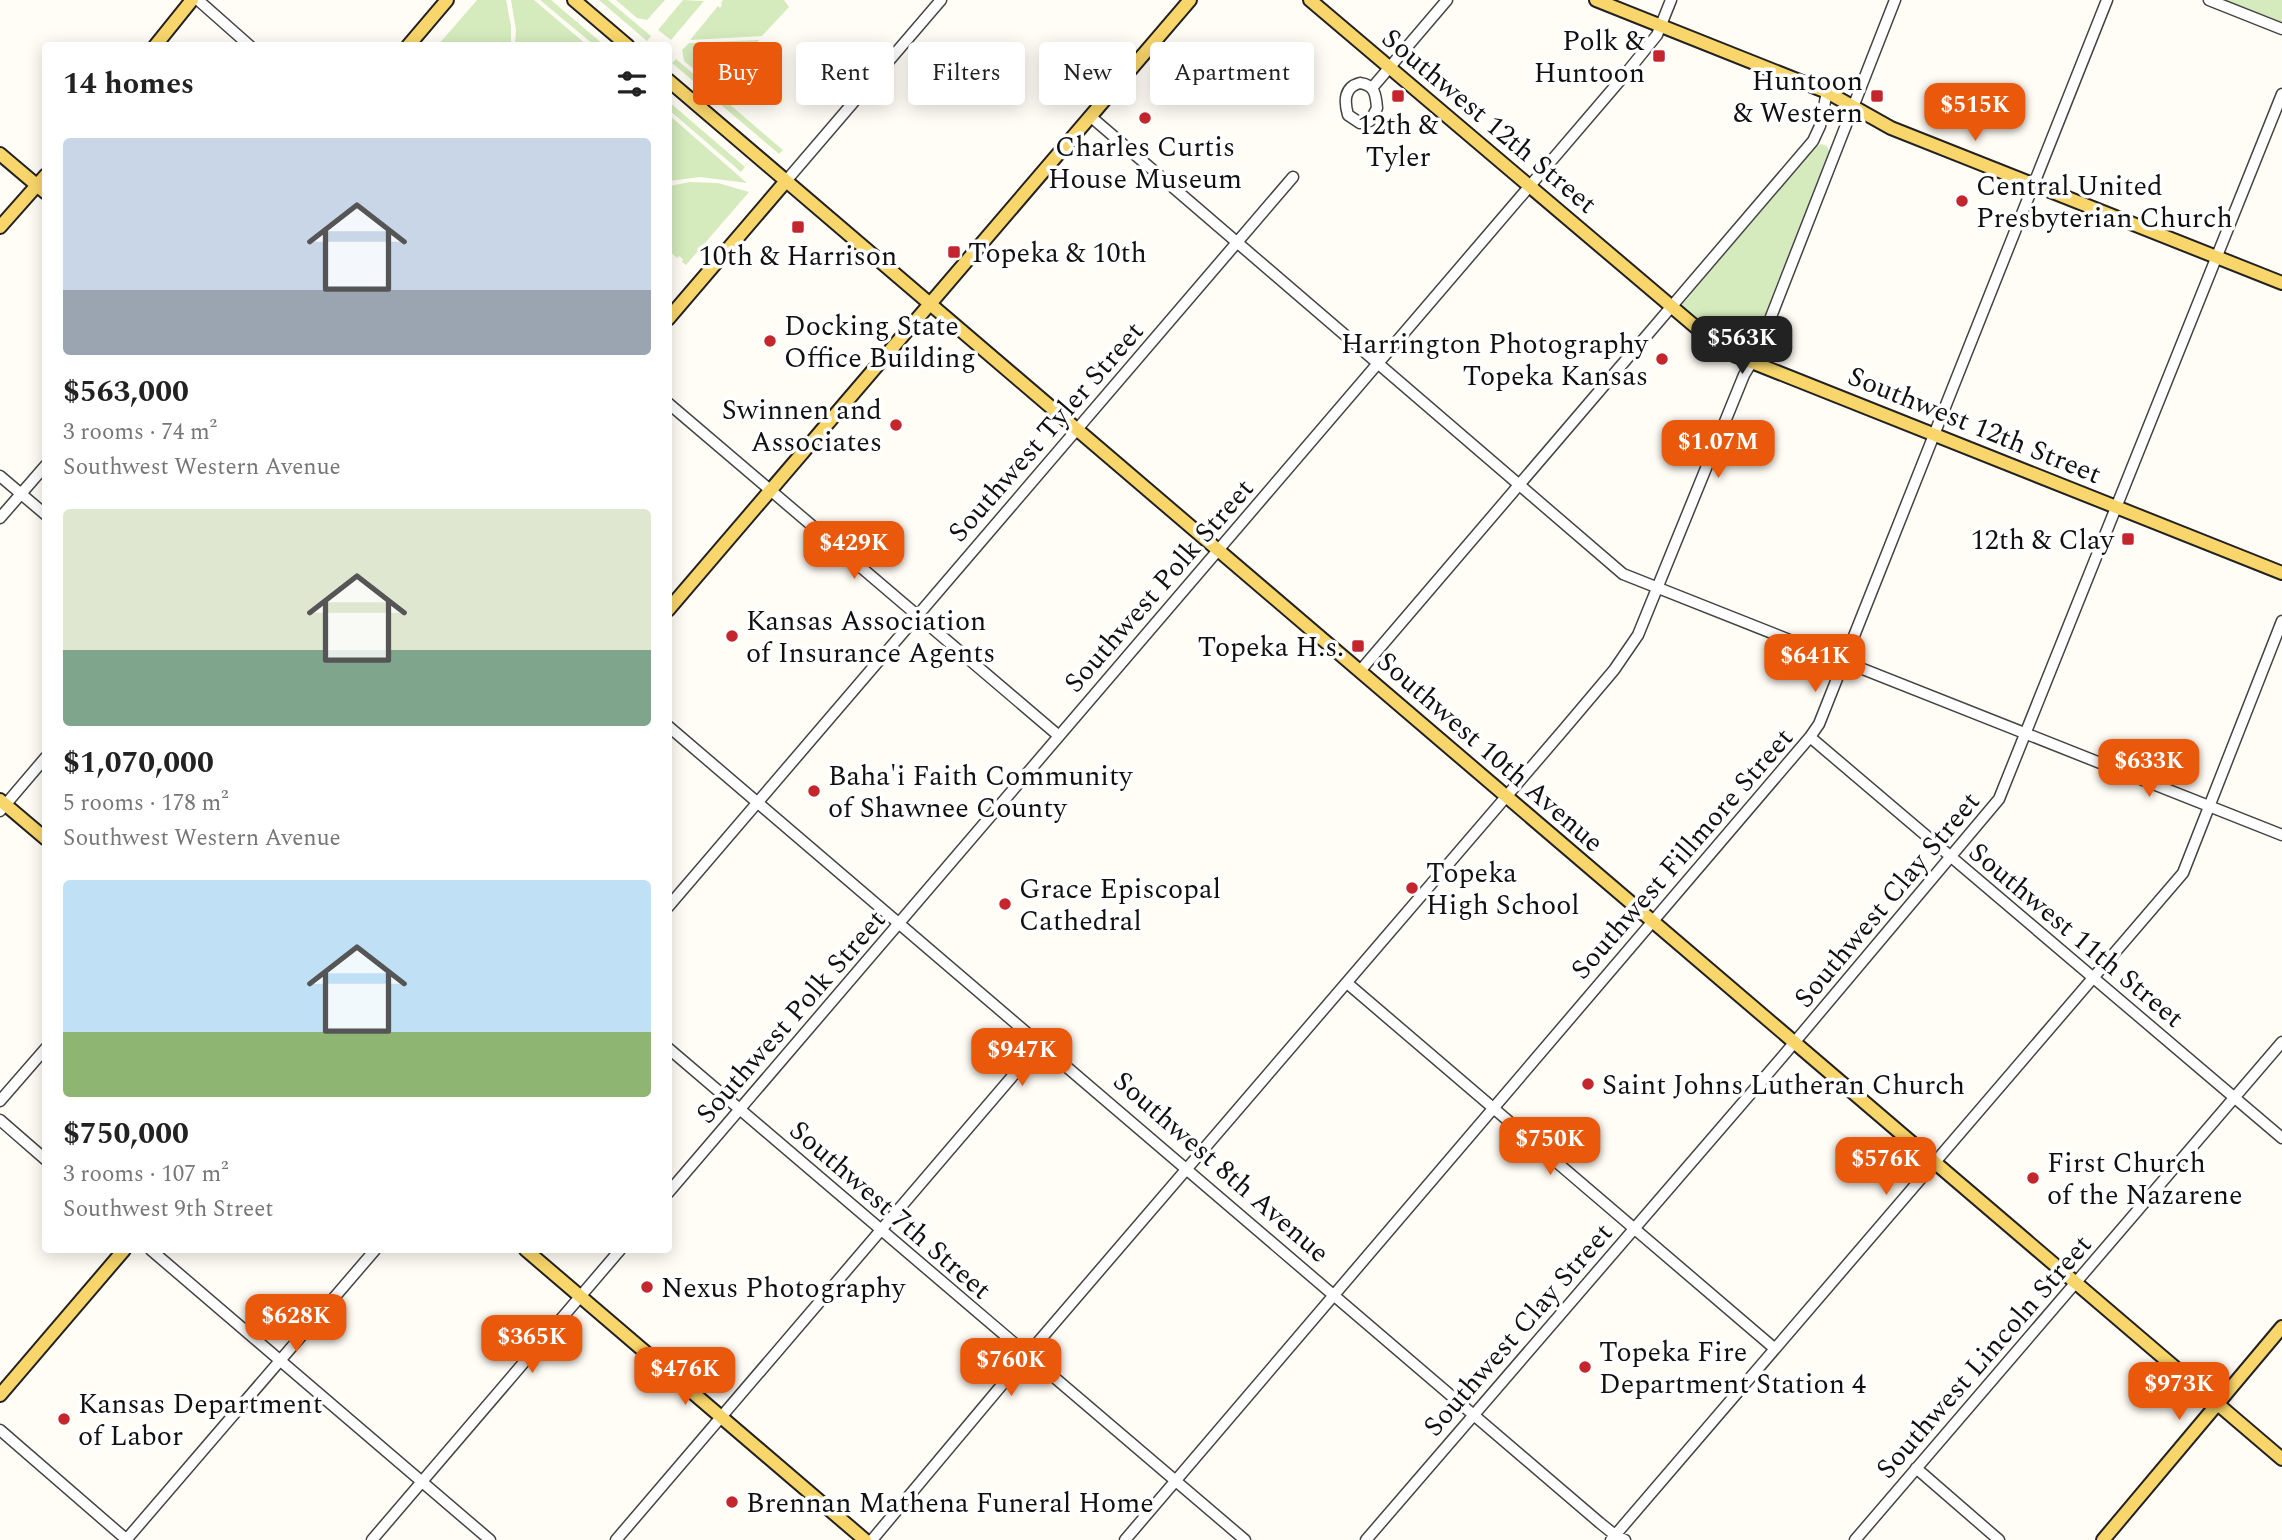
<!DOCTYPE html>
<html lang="en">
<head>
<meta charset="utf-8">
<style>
	:root { --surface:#fff; --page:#f6f6f6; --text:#222; --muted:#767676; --accent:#ea580c }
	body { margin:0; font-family:Spectral,serif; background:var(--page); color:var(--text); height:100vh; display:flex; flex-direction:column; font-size:26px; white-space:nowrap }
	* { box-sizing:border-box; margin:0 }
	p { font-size:23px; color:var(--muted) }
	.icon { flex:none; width:38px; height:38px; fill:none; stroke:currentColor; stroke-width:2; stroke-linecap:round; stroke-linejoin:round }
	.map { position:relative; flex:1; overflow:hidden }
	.drawer { position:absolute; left:42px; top:42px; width:630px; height:1211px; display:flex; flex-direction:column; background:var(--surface); border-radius:7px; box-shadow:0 4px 18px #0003 }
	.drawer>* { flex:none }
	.banner { position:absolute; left:693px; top:42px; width:665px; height:63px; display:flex; gap:14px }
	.price { position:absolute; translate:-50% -60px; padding:0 16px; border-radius:14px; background:var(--accent); color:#fff; font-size:23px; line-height:46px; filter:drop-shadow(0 2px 4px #0008) }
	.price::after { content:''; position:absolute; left:50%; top:42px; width:21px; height:16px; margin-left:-10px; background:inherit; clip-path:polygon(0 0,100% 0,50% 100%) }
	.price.current { background:#222; color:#fff }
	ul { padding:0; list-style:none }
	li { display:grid; align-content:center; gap:14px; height:371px; padding:0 21px }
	li span { display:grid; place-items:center; height:217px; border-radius:7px; color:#555 }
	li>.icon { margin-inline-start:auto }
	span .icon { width:126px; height:126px; fill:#fffc; stroke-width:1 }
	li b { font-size:30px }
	h2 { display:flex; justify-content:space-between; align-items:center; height:84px; padding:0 21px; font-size:30px }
	.tag { padding:0 24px; border-radius:7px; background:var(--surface); box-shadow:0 4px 18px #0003; font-size:24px; line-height:63px }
	.tag.current { background:var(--accent); color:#fff }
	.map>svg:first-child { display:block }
	.green { fill:#d5ebbd }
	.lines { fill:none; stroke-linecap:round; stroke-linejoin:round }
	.minor-casing { stroke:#444; stroke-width:13 }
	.major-casing { stroke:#222; stroke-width:16 }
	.minor { stroke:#fff; stroke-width:10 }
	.major { stroke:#f9d66b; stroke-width:12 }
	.poi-dot { fill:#c4262e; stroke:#fff; stroke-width:2.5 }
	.labels { text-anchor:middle; stroke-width:7; stroke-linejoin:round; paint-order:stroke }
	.poi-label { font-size:28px; fill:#111; stroke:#fff; text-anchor:start }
	.street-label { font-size:28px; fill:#111; stroke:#fff }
</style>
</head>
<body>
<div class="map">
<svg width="2282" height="1540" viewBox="0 0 2282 1540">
	<rect width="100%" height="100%" fill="#fffdf5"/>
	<path class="green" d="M477,0H506L511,26V45H438Z
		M511,0H534L587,45H515L516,30Z
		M540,0H551L604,45H594Z
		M599,0H608L651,36L647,41Z
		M616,0H665L647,20L637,18Z
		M683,0L704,1L671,40L658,30Z
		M723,0H784L789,7L762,36L690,40L718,6L720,8L722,5L721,3Z
		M2225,0H2282V22Z
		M759,40L718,89L684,61L682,50L689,43Z
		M676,59L783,150L779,154L672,63Z
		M668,101L745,167L741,172L669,110Z
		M669,115L747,183L700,177L669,181Z
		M1821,144L1827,146L1829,151L1753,345L1750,349C1732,352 1693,319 1682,305L1812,150Z
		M690,182L718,183L749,192L686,265L682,262L683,259L679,256L677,258L669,251V189L670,186Z"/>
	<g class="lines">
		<g class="minor-casing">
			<path id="minor" d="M198,0L250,46
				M2209,0L2282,29
				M1360,83C1375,85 1376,95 1377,108L1370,121L1360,123L1348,115C1344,101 1344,87 1360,83Z
				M1372,88L1447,0
				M1090,116L1623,574L2282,835
				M786,181L941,0
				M668,403L1059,736
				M0,476L46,515
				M0,518L46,465
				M1360,671L1813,141L1820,126L1827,92
				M668,726L1600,1523L1615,1535L1625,1540
				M1810,737L2282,1138
				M0,811L46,757
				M668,907L1293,177
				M1347,983L1774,1348
				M668,1048L1245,1540
				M0,1101L46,1048
				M0,1120L46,1160
				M668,1193L1623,77L1657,35L1671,0
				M151,1250L490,1540
				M0,1430L127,1540
				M1916,1468L1999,1540
				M126,1540L375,1250
				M372,1540L620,1250
				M616,1540L1040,1044
				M872,1540L1027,1355L1565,728L1614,670L1638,635L1744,375L1756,355L1895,0
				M1125,1540L1810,737L1819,724L2107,0
				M1366,1540L1783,1056L1999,799L2282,94
				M1611,1540L2183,873L2282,621
				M1855,1540L2282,1042"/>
		</g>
		<g class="major-casing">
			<path id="major" d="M574,0L628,46
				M1310,0L1724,351L2282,573
				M1596,0L1827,92L1891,128L2282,283
				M155,46L192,0
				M408,46L447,0
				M668,80L2282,1459
				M0,154L46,193
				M0,227L46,175
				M668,319L786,181
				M668,610L1190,0
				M0,800L46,839
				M526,1250L865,1540
				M0,1395L124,1250
				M2103,1540L2282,1327"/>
		</g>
		<use href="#minor" class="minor"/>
		<use href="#major" class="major"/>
	</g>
	<g class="poi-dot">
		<rect x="1652" y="49" width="14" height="14" rx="3.5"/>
		<rect x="1391" y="89" width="14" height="14" rx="3.5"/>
		<rect x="1870" y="89" width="14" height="14" rx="3.5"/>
		<circle cx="1145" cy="118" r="7"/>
		<circle cx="1962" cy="201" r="7"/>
		<rect x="791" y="220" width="14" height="14" rx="3.5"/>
		<rect x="947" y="245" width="14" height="14" rx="3.5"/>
		<circle cx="770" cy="341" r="7"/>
		<circle cx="1662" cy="359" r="7"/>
		<circle cx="896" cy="425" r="7"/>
		<rect x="2121" y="532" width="14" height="14" rx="3.5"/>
		<circle cx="732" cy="636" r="7"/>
		<rect x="1351" y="639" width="14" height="14" rx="3.5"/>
		<circle cx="814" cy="791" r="7"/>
		<circle cx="1412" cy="888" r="7"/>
		<circle cx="1005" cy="904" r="7"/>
		<circle cx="1588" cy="1084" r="7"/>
		<circle cx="2033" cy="1178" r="7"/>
		<circle cx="647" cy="1287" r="7"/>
		<circle cx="1585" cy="1367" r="7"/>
		<circle cx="64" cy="1419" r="7"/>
		<circle cx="732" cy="1502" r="7"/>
	</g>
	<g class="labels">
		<g class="poi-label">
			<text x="1645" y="50" text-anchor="end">Polk &amp;<tspan x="1645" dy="32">Huntoon</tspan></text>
			<text x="1863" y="90" text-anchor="end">Huntoon<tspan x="1863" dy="32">&amp; Western</tspan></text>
			<text x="1398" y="134" text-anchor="middle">12th &amp;<tspan x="1398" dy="32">Tyler</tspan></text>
			<text x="1145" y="156" text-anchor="middle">Charles Curtis<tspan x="1145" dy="32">House Museum</tspan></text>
			<text x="1976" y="195">Central United<tspan x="1976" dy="32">Presbyterian Church</tspan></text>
			<text x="968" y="262">Topeka &amp; 10th</text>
			<text x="798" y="265" text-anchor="middle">10th &amp; Harrison</text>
			<text x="784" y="335">Docking State<tspan x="784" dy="32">Office Building</tspan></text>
			<text x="1648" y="353" text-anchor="end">Harrington Photography<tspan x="1648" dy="32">Topeka Kansas</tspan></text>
			<text x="882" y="419" text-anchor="end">Swinnen and<tspan x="882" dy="32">Associates</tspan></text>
			<text x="2114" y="549" text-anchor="end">12th &amp; Clay</text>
			<text x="746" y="630">Kansas Association<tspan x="746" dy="32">of Insurance Agents</tspan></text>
			<text x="1344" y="656" text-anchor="end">Topeka H.s.</text>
			<text x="828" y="785">Baha'i Faith Community<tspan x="828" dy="32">of Shawnee County</tspan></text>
			<text x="1426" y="882">Topeka<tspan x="1426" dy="32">High School</tspan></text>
			<text x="1019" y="898">Grace Episcopal<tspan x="1019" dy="32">Cathedral</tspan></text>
			<text x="1602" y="1094">Saint Johns Lutheran Church</text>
			<text x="2047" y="1172">First Church<tspan x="2047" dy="32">of the Nazarene</tspan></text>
			<text x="661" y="1297">Nexus Photography</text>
			<text x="1599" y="1361">Topeka Fire<tspan x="1599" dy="32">Department Station 4</tspan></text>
			<text x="78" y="1413">Kansas Department<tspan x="78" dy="32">of Labor</tspan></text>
			<text x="746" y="1512">Brennan Mathena Funeral Home</text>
		</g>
		<g class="street-label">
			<text transform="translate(1490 120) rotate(40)" y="10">Southwest 12th Street</text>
			<text transform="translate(1975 424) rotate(22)" y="10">Southwest 12th Street</text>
			<text transform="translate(1045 431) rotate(-49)" y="10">Southwest Tyler Street</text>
			<text transform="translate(1158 585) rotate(-49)" y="10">Southwest Polk Street</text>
			<text transform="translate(1491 751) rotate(41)" y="10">Southwest 10th Avenue</text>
			<text transform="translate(1681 853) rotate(-49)" y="10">Southwest Fillmore Street</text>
			<text transform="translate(1886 899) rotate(-50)" y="10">Southwest Clay Street</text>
			<text transform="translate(2077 934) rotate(40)" y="10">Southwest 11th Street</text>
			<text transform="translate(790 1016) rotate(-49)" y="10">Southwest Polk Street</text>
			<text transform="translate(1222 1166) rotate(41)" y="10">Southwest 8th Avenue</text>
			<text transform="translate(891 1209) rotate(41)" y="10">Southwest 7th Street</text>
			<text transform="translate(1517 1329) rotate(-49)" y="10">Southwest Clay Street</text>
			<text transform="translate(1983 1356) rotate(-49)" y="10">Southwest Lincoln Street</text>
		</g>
	</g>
</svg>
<b class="price" style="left:1975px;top:143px">$515K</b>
<b class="price current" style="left:1742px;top:376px">$563K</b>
<b class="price" style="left:1718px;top:480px">$1.07M</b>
<b class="price" style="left:854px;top:581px">$429K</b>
<b class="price" style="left:1815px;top:694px">$641K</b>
<b class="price" style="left:2149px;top:799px">$633K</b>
<b class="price" style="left:1022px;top:1088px">$947K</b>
<b class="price" style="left:1550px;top:1177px">$750K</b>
<b class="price" style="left:1886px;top:1197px">$576K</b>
<b class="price" style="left:296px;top:1354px">$628K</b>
<b class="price" style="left:532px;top:1375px">$365K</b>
<b class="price" style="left:1011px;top:1398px">$760K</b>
<b class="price" style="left:685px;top:1407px">$476K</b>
<b class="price" style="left:2179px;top:1422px">$973K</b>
<div class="banner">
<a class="tag current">Buy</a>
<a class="tag">Rent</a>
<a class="tag">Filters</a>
<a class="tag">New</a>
<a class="tag">Apartment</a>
</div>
<section class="drawer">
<h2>14 homes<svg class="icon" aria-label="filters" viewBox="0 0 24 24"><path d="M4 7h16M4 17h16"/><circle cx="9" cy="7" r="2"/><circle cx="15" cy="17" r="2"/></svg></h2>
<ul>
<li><span style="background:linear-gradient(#c9d6e8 70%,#9aa5b1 0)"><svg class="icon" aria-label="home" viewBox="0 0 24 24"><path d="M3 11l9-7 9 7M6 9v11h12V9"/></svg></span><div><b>$563,000</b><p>3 rooms · 74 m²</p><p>Southwest Western Avenue</p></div></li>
<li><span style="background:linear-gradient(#dfe7d0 65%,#7fa58c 0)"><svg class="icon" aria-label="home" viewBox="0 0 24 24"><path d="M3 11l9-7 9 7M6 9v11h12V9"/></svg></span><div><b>$1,070,000</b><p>5 rooms · 178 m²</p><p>Southwest Western Avenue</p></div></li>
<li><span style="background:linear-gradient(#bfe0f5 70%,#8fb573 0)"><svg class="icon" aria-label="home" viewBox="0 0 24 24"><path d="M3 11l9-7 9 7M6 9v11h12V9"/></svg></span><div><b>$750,000</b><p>3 rooms · 107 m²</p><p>Southwest 9th Street</p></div></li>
</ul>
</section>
</div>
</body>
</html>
